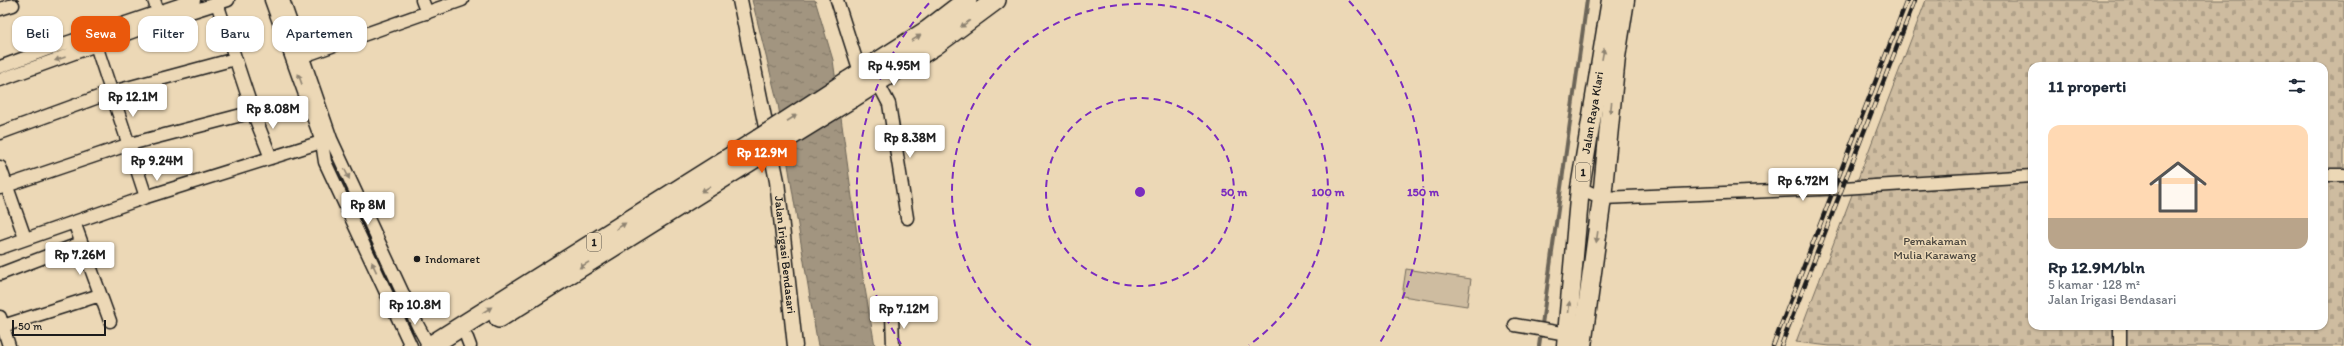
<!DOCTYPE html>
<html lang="id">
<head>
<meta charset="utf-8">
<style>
	:root { --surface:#fff; --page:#f2f2f3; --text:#1f2937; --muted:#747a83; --accent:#ea580c }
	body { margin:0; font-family:Itim,sans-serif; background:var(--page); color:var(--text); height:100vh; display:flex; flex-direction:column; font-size:15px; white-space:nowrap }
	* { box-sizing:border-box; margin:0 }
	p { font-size:13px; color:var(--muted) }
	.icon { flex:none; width:22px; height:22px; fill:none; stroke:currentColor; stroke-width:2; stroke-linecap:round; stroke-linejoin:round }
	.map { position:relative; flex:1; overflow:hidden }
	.details { position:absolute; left:2028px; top:62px; width:300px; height:268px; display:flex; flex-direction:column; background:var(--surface); border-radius:12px; box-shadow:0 1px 3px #0004 }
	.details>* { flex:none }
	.banner { position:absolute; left:12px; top:16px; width:380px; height:36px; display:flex; gap:8px }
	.scale { position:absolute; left:12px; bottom:10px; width:94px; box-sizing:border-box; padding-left:4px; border:2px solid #1c1c1c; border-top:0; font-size:11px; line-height:14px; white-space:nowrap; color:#1c1c1c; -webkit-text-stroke:3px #ecd8b6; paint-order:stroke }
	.price { position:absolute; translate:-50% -34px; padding:0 9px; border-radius:4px; background:#fff; color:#222; font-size:13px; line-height:26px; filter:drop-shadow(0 1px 2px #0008) }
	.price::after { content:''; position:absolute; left:50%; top:24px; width:12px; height:9px; margin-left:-6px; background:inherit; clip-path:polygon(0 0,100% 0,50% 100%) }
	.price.current { background:var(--accent); color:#fff }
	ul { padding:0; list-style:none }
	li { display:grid; align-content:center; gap:8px; height:212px; padding:0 20px }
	li span { display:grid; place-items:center; height:124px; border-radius:12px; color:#555 }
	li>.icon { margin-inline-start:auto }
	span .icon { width:72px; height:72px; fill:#fffc; stroke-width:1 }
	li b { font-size:17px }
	h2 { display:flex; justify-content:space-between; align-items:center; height:48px; padding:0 20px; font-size:17px }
	.pill { padding:0 14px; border-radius:12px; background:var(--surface); box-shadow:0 1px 3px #0004; font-size:14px; line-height:36px }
	.pill.current { background:var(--accent); color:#fff }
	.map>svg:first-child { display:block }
	.cemetery { fill:url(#cemetery-stones); stroke:#756c5e; fill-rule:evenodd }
	.garden { fill:#cebca0; stroke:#756c5e }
	.water { fill:url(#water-ripples); stroke:#6c6558 }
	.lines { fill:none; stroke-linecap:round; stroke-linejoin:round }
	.stream { stroke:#6c6558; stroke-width:4 }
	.minor-casing { stroke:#1c1c1c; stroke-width:15 }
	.tertiary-casing { stroke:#1c1c1c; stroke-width:17 }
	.primary-casing { stroke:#1c1c1c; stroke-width:21 }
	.trunk-casing { stroke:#1c1c1c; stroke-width:22 }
	.minor { stroke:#ecd8b6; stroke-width:12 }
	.tertiary { stroke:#ecd8b6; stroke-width:14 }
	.primary { stroke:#ecd8b6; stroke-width:18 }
	.trunk { stroke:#ecd8b6; stroke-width:19 }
	.rail-casing { stroke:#1c1c1c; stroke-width:4.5 }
	.rail { stroke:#ecd8b6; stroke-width:3; stroke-dasharray:9; stroke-linecap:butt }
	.trunk-bridge-casing { stroke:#1c1c1c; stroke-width:22; stroke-linecap:butt }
	.trunk-bridge { stroke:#ecd8b6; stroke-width:19 }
	.oneway { fill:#8e8371 }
	.ring { fill:none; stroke:#7b2cbf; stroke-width:2; stroke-dasharray:7 5 }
	.poi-dot { fill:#1c1c1c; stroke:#ecd8b6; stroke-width:1.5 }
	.labels { text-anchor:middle; stroke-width:3; stroke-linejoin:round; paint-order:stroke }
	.shield { fill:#ecd8b6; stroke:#5a544a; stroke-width:1 }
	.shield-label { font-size:11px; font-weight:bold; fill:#1c1c1c }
	.street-label { font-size:12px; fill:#1c1c1c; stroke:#ecd8b6 }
	.park-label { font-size:12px; fill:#48443d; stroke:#ecd8b6 }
	.poi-label { font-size:12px; fill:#1c1c1c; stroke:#ecd8b6; text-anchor:start }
	.centre { fill:#7b2cbf; stroke:#ecd8b6; stroke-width:2 }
	.ring-label { font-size:12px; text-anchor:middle; font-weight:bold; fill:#7b2cbf; stroke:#ecd8b6; stroke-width:3; stroke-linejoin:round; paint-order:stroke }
</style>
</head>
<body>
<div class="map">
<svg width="2344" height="346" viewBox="0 0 2344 346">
	<defs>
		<pattern id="cemetery-stones" width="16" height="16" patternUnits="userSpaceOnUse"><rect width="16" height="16" fill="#cebca0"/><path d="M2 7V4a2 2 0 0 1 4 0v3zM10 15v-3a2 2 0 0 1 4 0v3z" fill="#b0a189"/></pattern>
		<pattern id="water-ripples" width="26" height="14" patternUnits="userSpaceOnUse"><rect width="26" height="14" fill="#a29580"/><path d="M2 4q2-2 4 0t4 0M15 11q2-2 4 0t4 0" fill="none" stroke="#837968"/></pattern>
	</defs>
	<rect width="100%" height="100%" fill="#ecd8b6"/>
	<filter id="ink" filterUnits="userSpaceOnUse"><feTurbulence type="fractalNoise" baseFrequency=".025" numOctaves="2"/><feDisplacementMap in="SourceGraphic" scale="8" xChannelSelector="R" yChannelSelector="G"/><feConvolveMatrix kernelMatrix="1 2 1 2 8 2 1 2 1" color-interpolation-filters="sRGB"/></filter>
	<g filter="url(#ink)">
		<path class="cemetery" d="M1926,0H2344V346H1830L1796,342ZM2032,66H2324V326H2032Z"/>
		<path class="garden" d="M1406,269L1471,279L1467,306L1402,296Z"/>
		<path class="water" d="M752,0H815L833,60L863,277L875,346H818L778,104Z"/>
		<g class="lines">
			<path class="stream" d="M1539,346L1587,0"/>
			<g class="minor-casing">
				<path id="minor" d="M154,0L160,18
					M216,0L253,112L271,158
					M271,0L322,142L325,162L411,346
					M422,0L427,13
					M837,0L860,72
					M0,9L13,5
					M94,39L146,197
					M295,59L462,0
					M0,67L51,48L194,0
					M0,80L162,21L228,0
					M877,81L889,104L907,218
					M0,133L112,92L235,59
					M331,139L418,326L429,346
					M0,167L25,238
					M2324,175H2344
					M0,188L130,144L253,112
					M1580,188L1602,198L1843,188L2032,176
					M74,222L110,321
					M0,248L146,197L331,139L283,0
					M0,274L81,243
					M892,315L893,346
					M0,317L9,346
					M1515,325L1567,334
					M3,326L100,295
					M2120,326V346
					M467,338L470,346"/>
			</g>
			<g class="tertiary-casing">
				<g id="tertiary">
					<path id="s1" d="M740,0L777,181L795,346"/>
				</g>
			</g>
			<g class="primary-casing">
				<g id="primary">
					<path id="s2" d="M1566,346L1580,188L1611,0"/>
					<path d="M1582,346L1602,198L1616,57L1625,0"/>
				</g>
			</g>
			<g class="trunk-casing">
				<path id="trunk" d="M848,81L928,30L967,0
					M852,98L934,46L996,0
					M499,318L763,153
					M430,346L759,139"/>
			</g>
			<use href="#minor" class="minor"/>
			<use href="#tertiary" class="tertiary"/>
			<use href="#primary" class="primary"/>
			<use href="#trunk" class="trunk"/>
			<g class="rail-casing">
				<path id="rail" d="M1773,346L1907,0
					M1781,346L1915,0"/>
			</g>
			<use href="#rail" class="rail"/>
			<g class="trunk-bridge-casing">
				<path id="trunk-bridge" d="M759,139L848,81
					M763,153L852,98"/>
			</g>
			<use href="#trunk-bridge" class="trunk-bridge"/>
		</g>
		<defs><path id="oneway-solid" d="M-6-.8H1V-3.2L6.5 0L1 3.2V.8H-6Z"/></defs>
		<g class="oneway">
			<use href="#oneway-solid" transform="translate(965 24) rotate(144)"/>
			<use href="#oneway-solid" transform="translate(916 38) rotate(-32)"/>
			<use href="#oneway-solid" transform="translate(1603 54) rotate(-80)"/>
			<use href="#oneway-solid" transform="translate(60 59) rotate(161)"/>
			<use href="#oneway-solid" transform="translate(300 79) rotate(-110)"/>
			<use href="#oneway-solid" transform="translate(1611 108) rotate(96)"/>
			<use href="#oneway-solid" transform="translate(792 118) rotate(-33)"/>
			<use href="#oneway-solid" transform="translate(347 174) rotate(65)"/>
			<use href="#oneway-solid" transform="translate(706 189) rotate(148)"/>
			<use href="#oneway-solid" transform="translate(621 226) rotate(-32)"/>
			<use href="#oneway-solid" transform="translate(1597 237) rotate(98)"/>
			<use href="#oneway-solid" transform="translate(584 265) rotate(148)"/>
			<use href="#oneway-solid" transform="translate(374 267) rotate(-115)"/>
			<use href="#oneway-solid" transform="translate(1569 307) rotate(-85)"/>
			<use href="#oneway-solid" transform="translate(487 310) rotate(-32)"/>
		</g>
	</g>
	<g class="ring">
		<circle cx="1140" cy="192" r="94"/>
		<path d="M1031 345A188 188 0 1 1 1249 345"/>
		<path d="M901 344A283 283 0 0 1 931 1M1349 1A283 283 0 0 1 1379 344"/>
	</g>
	<circle class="poi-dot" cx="417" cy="259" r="4"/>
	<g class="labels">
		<g class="shield">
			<rect x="1576" y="163" width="14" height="18" rx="3"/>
			<rect x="587" y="233" width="14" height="18" rx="3"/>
		</g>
		<g class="shield-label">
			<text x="1583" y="176">1</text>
			<text x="594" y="246">1</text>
		</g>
		<g class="street-label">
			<text dy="4" stroke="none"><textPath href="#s2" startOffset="235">Jalan Raya Klari</textPath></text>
			<text dy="4" stroke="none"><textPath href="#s1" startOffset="259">Jalan Irigasi Bendasari</textPath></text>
		</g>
		<g class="park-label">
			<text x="1935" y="245">Pemakaman<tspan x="1935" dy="14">Mulia Karawang</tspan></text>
		</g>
		<g class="poi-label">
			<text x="425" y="263">Indomaret</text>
		</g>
	</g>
	<circle cx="1140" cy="192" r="6" class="centre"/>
	<g class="ring-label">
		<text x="1234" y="196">50 m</text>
		<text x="1328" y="196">100 m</text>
		<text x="1423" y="196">150 m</text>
	</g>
</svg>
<div class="scale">50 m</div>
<b class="price" style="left:894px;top:87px">Rp 4.95M</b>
<b class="price" style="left:133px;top:118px">Rp 12.1M</b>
<b class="price" style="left:273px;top:130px">Rp 8.08M</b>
<b class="price" style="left:910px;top:159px">Rp 8.38M</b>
<b class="price current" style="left:762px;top:174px">Rp 12.9M</b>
<b class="price" style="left:157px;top:182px">Rp 9.24M</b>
<b class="price" style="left:1803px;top:202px">Rp 6.72M</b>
<b class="price" style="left:368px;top:226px">Rp 8M</b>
<b class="price" style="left:80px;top:276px">Rp 7.26M</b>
<b class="price" style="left:415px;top:326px">Rp 10.8M</b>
<b class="price" style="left:904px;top:330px">Rp 7.12M</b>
<div class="banner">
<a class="pill">Beli</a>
<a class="pill current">Sewa</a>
<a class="pill">Filter</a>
<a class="pill">Baru</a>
<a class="pill">Apartemen</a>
</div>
<section class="details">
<h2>11 properti<svg class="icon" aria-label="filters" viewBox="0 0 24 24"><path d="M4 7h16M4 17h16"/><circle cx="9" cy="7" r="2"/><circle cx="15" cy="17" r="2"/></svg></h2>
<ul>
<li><span style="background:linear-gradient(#ffd9b3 75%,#b9a48a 0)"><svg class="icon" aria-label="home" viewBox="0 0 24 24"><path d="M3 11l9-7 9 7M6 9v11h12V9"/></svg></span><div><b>Rp 12.9M/bln</b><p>5 kamar · 128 m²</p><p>Jalan Irigasi Bendasari</p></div></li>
</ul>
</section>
</div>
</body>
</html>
